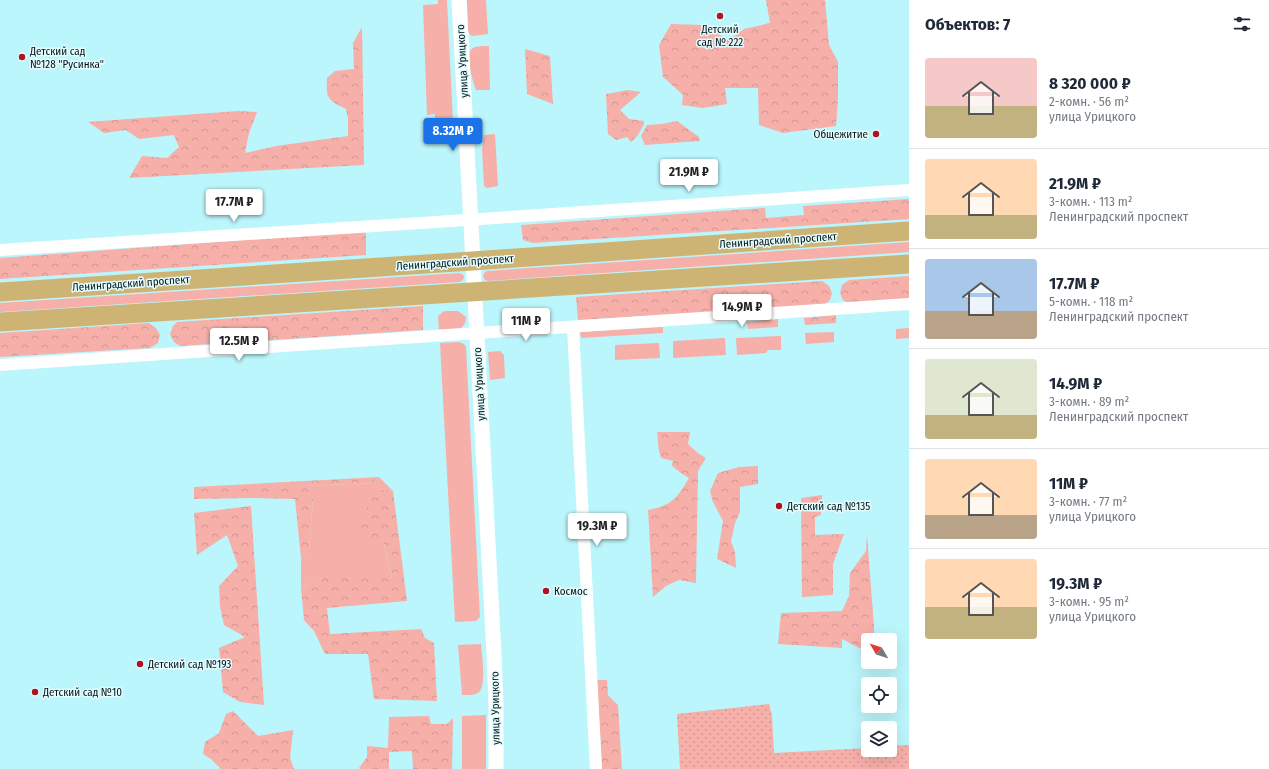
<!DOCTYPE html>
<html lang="ru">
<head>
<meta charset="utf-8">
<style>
	:root { --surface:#fff; --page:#f2f2f3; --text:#1f2937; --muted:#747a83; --line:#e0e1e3; --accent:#1a73e8 }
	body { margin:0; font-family:"Fira Sans Condensed",sans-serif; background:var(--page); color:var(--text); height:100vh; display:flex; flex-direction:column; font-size:15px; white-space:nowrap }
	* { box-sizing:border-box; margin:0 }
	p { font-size:13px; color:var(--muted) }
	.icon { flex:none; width:22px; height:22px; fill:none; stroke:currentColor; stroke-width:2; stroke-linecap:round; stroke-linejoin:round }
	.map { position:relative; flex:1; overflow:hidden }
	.drawer { display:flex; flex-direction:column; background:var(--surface); width:360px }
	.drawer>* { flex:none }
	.needle { width:26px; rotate:309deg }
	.controls { position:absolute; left:861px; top:633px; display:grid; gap:8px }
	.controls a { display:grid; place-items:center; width:36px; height:36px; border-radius:4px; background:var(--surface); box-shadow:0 4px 16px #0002; font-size:20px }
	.price { position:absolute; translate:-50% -34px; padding:0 9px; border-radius:4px; background:#fff; color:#222; font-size:13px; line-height:26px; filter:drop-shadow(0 1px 2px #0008) }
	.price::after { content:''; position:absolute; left:50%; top:24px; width:12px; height:9px; margin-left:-6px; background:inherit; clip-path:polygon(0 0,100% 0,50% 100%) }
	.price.active { background:var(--accent); color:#fff }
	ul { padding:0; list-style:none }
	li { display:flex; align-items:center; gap:12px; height:100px; padding:0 16px }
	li+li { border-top:1px solid var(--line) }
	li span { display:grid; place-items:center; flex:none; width:112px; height:80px; border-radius:4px; color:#555 }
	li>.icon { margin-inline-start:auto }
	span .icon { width:48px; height:48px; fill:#fffc; stroke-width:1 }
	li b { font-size:17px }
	h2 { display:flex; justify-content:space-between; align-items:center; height:48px; padding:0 16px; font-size:17px }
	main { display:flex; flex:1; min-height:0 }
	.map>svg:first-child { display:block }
	.green { fill:#f7afa9 }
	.forest { fill:url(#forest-crowns) }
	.park { fill:url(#park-dots) }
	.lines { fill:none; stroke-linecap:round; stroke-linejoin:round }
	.minor { stroke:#fff; stroke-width:12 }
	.tertiary { stroke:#fff; stroke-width:15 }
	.primary { stroke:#ceb474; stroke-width:19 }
	.poi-dot { fill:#aa1523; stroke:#e5fcfe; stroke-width:1.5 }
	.labels { text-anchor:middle; stroke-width:3; stroke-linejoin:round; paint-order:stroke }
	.poi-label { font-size:11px; fill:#001417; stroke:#e5fcfe; text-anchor:start }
	.street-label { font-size:11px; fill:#001417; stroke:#e5fcfe }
</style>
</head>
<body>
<main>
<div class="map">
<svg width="909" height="769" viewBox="0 0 909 769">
	<defs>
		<pattern id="forest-crowns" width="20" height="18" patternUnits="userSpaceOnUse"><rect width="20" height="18" fill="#f7afa9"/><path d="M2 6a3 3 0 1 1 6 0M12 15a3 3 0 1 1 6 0" fill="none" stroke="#d29691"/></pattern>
		<pattern id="park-dots" width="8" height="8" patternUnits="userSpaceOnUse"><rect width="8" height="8" fill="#f7afa9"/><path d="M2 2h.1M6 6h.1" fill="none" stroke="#d29691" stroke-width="1.8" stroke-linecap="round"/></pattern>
	</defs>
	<rect width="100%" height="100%" fill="#bbf6fc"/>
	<path class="green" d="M438,0H447L453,122L435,123V114L427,115L423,5L438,4Z
		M467,0H486L488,34L473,36L470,35L468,31Z
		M489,46L490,90H476C473,82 464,53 473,48C477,46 484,46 489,46Z
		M495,134L498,186L487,188L484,186L482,149L484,135Z
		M909,242V252L488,281L485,280L483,277L484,273L487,271Z
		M459,273L462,274L464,276L463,280L460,282L0,312V303Z
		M444,311H458L466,317C466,323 464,325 460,329L439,331L438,316Z
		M778,319V327L748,329L747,322Z
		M663,327V333L581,338L580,332Z
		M909,328V338L896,339V329Z
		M834,332V342L806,344L805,333Z
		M781,336V350H768L766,353L737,355L736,338Z
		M725,338L726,355L673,358V341Z
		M459,342L464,344L466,347L480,617L476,621L455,622L440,343Z
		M659,343L660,358L615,360V345Z
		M500,351L504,355L505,378L490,380L488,352Z
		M379,477L393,491L378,489L382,537L392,579L323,578L301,587V558L309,549L313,499L304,486L371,483Z
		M481,644C482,655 486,683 480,691C475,696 468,695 462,695L458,645Z
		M486,715V769H462V716Z"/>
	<path class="forest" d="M766,0H825L829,45L838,62V98L836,126L783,133L759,125L758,88H725L727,104L703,108L682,105L683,95L663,77L659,45L671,24L702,25L729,40L744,29L770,23Z
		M362,27L364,165L129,178L142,156L167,158L179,147L174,135L139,139L126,130L104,133L88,122L238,111L257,112L249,133L245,153L276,146L348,136V118L346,109C327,100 326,98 327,78L335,71L354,69L353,43Z
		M525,49L550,56L553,104L527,94Z
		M628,90L641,92L620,110L629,119L644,121V124L638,135L631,142L627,137L616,140L608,134L606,94Z
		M677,121L699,137L700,141L645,145L641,136L647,125L662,124Z
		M909,199V219L533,243L523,240L521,225L765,208L766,218L804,215L803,206Z
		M366,231V255L0,279V258Z
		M909,276V300L850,304L843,300L840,293L842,285L849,280Z
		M822,281L829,286L832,293L830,300L824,305L578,320L576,297Z
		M423,306V330L180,346L174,342L170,334L173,326L177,322Z
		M836,315V323L805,325L804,318Z
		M149,323L156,328L160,335L158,343L150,348L0,357V333Z
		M657,432H690L688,444L699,454L706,458L698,471L696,583L679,580L666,586L653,597L648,510C673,505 677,498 689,478L681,473L672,466L673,461L661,458L659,451Z
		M758,466V484L740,487V512L735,523L731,541L735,552L736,568L717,559L723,521L713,502L710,491L718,473L739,467Z
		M379,477L371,483L305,486L313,499L309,549L301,558L295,499L252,498L194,499V487Z
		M378,489L393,491L407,601L327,608L330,634L421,629L425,638L434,643L437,701L374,699L368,654H325L314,631L304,620L301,587L323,578H392L382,537L363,540L353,530Z
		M822,495L821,515L815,517V535L844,534L833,564V595L802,597L801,498Z
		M251,506L264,705L240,702L223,692L219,648L245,637L224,625L220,607L219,586L238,566L227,535L197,555L194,513Z
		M867,535L874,627V640H868V649L865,651L842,639V648L778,644L781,613L842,611L849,596L850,573L866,551Z
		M597,680H607L608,695L618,705L622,769H602Z
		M233,711L258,736L293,730L290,758L294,769H221L211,759L203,754L205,742L219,733L226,714Z
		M429,716L431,724H447L453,718L452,769H413L412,751L389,752V769H360L359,768L367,757V746L388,748L389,717Z"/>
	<path class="park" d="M769,704L772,715L774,753L868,748V750H890V746L909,745V769H680L677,714Z"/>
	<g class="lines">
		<path class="minor" d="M0,250L421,223L909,190
			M573,327L596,769
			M0,365L909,304"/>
		<path class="tertiary" d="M459,0L494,654L496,706V769"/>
		<path class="primary" d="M0,292L472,261L909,231
			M0,322L909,264"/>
	</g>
	<g class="poi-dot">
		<circle cx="720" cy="16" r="4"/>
		<circle cx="22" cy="57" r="4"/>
		<circle cx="876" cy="134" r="4"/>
		<circle cx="779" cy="506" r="4"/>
		<circle cx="546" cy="591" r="4"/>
		<circle cx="140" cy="664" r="4"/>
		<circle cx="35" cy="692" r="4"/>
	</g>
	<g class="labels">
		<g class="poi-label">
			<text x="720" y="33" text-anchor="middle">Детский<tspan x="720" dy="13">сад № 222</tspan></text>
			<text x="30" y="55">Детский сад<tspan x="30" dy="13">№128 "Русинка"</tspan></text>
			<text x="868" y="138" text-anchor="end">Общежитие</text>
			<text x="787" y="510">Детский сад №135</text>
			<text x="554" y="595">Космос</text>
			<text x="148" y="668">Детский сад №193</text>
			<text x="43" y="696">Детский сад №10</text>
		</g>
		<g class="street-label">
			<text transform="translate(462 61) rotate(-93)" y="4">улица Урицкого</text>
			<text transform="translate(778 240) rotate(-4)" y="4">Ленинградский проспект</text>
			<text transform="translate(455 262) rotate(-4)" y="4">Ленинградский проспект</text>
			<text transform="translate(131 283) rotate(-4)" y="4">Ленинградский проспект</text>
			<text transform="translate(479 384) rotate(-93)" y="4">улица Урицкого</text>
			<text transform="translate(495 708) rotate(-91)" y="4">улица Урицкого</text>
		</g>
	</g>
</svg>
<div class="controls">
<a><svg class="needle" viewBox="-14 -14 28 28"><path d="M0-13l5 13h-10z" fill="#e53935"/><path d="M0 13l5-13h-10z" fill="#747a83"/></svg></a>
<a><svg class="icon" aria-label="locate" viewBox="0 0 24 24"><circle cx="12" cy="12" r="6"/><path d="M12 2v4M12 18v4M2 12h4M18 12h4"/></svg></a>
<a><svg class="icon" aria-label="layers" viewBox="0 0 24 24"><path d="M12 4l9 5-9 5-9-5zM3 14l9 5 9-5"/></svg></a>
</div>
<b class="price active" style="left:453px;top:152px">8.32M ₽</b>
<b class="price" style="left:689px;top:193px">21.9M ₽</b>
<b class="price" style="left:234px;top:223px">17.7M ₽</b>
<b class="price" style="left:742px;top:328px">14.9M ₽</b>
<b class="price" style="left:526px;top:342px">11M ₽</b>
<b class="price" style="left:239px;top:362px">12.5M ₽</b>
<b class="price" style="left:597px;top:547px">19.3M ₽</b>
</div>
<section class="drawer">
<h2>Объектов: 7<svg class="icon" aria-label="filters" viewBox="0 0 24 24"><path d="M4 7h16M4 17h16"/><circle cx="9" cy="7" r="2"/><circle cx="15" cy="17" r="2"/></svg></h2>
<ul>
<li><span style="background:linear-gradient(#f6c9c9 60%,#c2b280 0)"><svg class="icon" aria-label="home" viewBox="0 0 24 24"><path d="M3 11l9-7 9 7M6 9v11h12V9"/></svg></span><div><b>8 320 000 ₽</b><p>2-комн. · 56 m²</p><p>улица Урицкого</p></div></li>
<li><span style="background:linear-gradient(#ffd9b3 70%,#c2b280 0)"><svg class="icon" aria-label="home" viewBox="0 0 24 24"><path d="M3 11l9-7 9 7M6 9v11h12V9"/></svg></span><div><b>21.9M ₽</b><p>3-комн. · 113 m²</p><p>Ленинградский проспект</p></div></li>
<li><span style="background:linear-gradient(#a9c7e8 65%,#b9a48a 0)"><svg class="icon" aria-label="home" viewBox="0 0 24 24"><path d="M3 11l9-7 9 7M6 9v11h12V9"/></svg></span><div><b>17.7M ₽</b><p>5-комн. · 118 m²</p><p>Ленинградский проспект</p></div></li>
<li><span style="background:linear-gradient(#dfe7d0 70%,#c2b280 0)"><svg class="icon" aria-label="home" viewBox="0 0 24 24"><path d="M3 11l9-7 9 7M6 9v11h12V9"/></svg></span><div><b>14.9M ₽</b><p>3-комн. · 89 m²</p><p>Ленинградский проспект</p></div></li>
<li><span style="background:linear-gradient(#ffd9b3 70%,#b9a48a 0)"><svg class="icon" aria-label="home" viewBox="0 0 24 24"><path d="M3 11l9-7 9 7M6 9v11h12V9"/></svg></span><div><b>11M ₽</b><p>3-комн. · 77 m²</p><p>улица Урицкого</p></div></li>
<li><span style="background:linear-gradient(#ffd9b3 60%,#c2b280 0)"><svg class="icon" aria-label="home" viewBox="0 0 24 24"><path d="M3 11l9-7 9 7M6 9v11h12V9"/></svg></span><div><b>19.3M ₽</b><p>3-комн. · 95 m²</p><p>улица Урицкого</p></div></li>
</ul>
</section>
</main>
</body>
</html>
